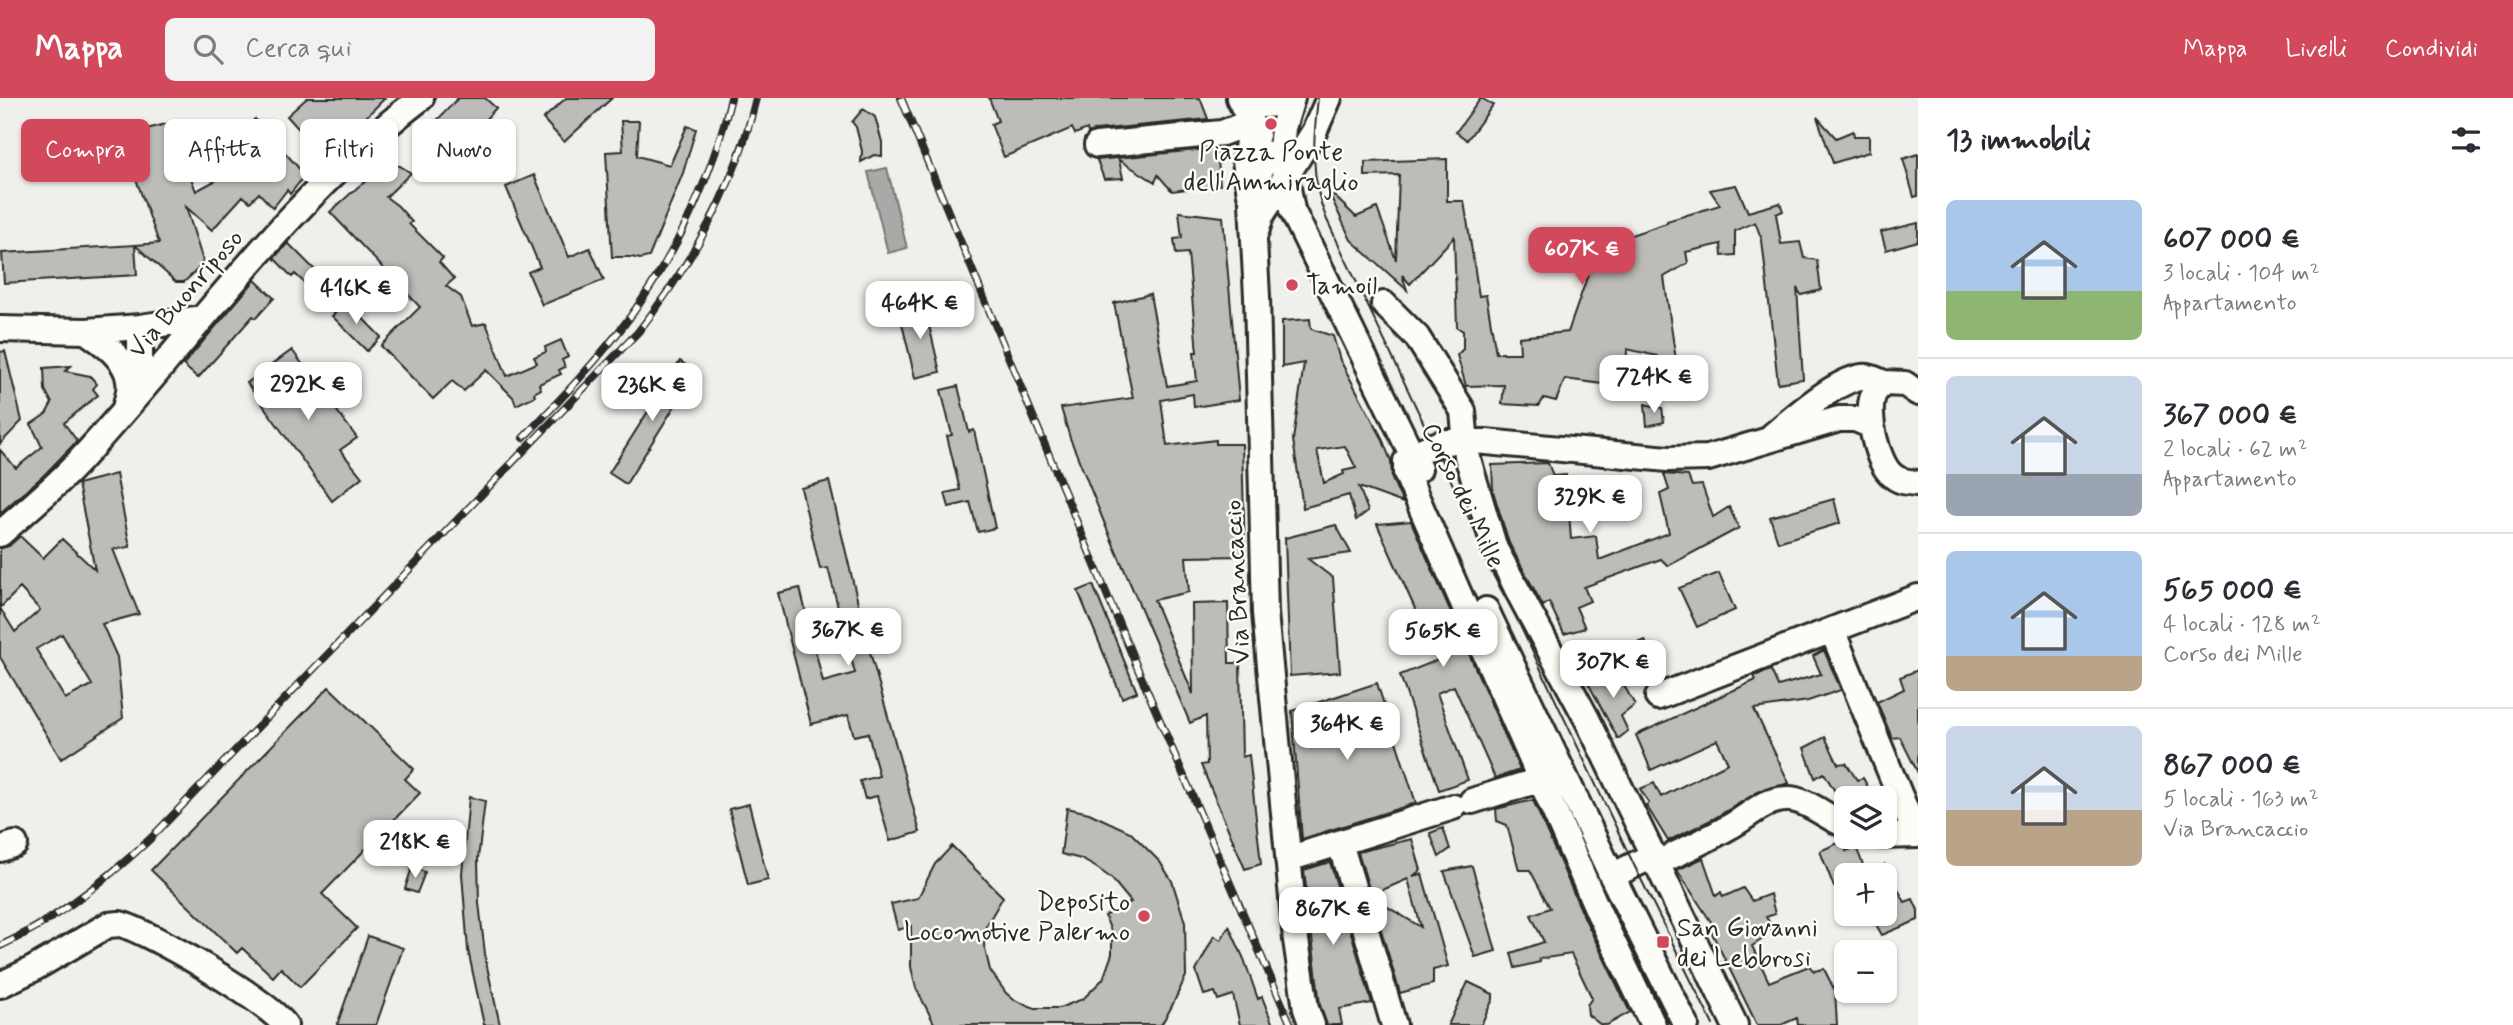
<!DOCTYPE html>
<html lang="it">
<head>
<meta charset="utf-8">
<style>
	:root { --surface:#fff; --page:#f2f2f3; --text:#2b2b33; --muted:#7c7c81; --line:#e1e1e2; --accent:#d1495b }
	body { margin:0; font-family:Mynerve,sans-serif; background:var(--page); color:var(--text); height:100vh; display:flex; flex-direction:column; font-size:26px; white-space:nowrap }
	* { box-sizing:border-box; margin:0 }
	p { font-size:23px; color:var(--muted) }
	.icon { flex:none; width:38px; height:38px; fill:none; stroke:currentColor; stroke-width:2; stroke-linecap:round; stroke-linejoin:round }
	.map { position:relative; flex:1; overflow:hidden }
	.panel { display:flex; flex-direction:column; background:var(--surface); width:595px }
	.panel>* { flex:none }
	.hud { position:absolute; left:21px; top:21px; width:665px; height:63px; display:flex; gap:14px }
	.buttons { position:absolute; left:1834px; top:688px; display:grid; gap:14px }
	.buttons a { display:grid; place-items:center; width:63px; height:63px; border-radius:10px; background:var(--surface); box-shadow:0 2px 5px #0004; font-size:35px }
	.price { position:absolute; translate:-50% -60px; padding:0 16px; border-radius:14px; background:#fff; color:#222; font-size:23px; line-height:46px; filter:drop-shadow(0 2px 4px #0008) }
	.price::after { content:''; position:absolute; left:50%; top:42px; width:21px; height:16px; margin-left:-10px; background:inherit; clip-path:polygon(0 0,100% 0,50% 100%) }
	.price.current { background:var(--accent); color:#fff }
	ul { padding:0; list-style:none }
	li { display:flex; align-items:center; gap:21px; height:175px; padding:0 28px }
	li+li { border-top:2px solid var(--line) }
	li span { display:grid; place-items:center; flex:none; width:196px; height:140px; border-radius:10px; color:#555 }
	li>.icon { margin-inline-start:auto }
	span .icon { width:84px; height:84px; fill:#fffc; stroke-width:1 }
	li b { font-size:30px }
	h2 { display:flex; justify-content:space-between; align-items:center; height:84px; padding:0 28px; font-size:30px }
	.chip { padding:0 24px; border-radius:10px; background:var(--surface); box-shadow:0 2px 5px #0004; font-size:24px; line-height:63px }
	.chip.current { background:var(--accent); color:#fff }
	header { display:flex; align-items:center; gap:42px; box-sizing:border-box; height:98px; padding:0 35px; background:var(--accent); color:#fff }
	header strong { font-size:33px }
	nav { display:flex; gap:38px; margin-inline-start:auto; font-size:24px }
	.search { width:490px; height:63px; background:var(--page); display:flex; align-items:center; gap:18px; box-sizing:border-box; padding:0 24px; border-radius:10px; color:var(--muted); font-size:26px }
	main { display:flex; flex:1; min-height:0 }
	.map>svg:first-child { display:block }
	.water { fill:#aaa9a7; stroke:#777775; stroke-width:2 }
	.building { fill:#bdbcb8; stroke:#2b2b2b; stroke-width:2; fill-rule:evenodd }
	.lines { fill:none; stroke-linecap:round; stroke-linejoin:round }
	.minor-casing { stroke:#2b2b2b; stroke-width:30 }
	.minor { stroke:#fdfcf7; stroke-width:24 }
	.tram { stroke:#2b2b2b; stroke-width:2 }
	.rail-casing { stroke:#2b2b2b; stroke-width:8 }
	.rail { stroke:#fdfcf7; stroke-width:5; stroke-dasharray:16; stroke-linecap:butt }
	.poi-dot { fill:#d1495b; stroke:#fdfcf7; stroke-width:2.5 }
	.labels { text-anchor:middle; stroke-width:5; stroke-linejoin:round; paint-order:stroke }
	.poi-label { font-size:26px; fill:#2b2b2b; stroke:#fdfcf7; text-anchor:start }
	.street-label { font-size:26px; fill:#2b2b2b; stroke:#fdfcf7 }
</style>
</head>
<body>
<header>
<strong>Mappa</strong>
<div class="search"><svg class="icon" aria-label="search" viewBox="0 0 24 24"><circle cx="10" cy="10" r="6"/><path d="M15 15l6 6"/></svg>Cerca qui</div>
<nav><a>Mappa</a><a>Livelli</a><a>Condividi</a></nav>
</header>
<main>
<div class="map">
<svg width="1918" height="927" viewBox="0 0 1918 927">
	<rect width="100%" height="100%" fill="#f0efeb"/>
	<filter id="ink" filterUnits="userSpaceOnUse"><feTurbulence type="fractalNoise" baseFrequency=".0143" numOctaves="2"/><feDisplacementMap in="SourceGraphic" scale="14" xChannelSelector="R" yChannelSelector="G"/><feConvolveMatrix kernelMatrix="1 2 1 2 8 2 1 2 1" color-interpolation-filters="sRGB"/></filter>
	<g filter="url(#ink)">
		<path class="water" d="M887,70L907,150L888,155L868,74Z"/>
		<path class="building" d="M307,0H385L325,60L287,18Z
			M458,0H485L496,10L454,55L429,31Z
			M566,0H612L564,44L543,21Z
			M989,0H1200L1208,21L1096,32L1088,35L1087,31L1075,36L1072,30L1004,59L991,26L998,23Z
			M1481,0L1493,7L1467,42L1456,34Z
			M863,11L875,19L882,44V58L874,57L861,64L862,53L856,29L852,24Z
			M1817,19L1836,40L1853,33L1854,38H1869V54L1833,65Z
			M255,21L305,77L290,96L287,92L273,110L259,95L250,104L243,98L212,132L186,109L203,163L197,172L184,184H176L135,147L159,145L132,70L93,83L85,47L170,25L196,93L222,79L225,81L249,58L233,41Z
			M621,23H639L637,58L670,67L687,28L696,31L683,75L649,159L640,161L631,159H612L606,54L623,53Z
			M1217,50L1220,87L1172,93L1158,77L1155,84L1119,62L1123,80L1104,81L1097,62Z
			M1918,56V98L1914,99L1903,61Z
			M1447,61V103H1464L1479,198L1486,197L1496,255H1520L1519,239L1568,234L1598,148L1667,125V123L1720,107L1710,92L1736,87L1748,114L1780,105L1783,113L1776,116L1781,146L1800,144L1804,160L1817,162L1821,192L1801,197L1797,190L1803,281L1778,285L1762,142L1755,124L1735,133V157L1722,158L1721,146L1686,154L1688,165L1664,179L1679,283L1659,286L1657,258L1627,251L1626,289L1565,281L1556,303L1544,300L1539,308L1502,306L1504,287L1466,288L1457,257L1463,251V233L1457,229L1454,139L1410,186L1402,177L1407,192L1351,142L1329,95L1330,94L1356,119L1377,110L1396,162L1399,77L1365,78V64Z
			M379,66L400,68L411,75L386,99L398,108L412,124L409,126L443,160L439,164L454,181L446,188L461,199L472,228L486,225L507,278L537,265L534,259L546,254L545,249L561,242L568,259L562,262L565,269L559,272L561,276L539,286L541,291L534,295L535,298L516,307L513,299L486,272L464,293L452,283L433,301L381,248L420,209L330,114L359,88L381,73Z
			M534,77L569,159L590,150L604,182L542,207L528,174L540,169L506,89Z
			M1179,114L1223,119L1239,302L1194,309L1193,296L1161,302L1167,348L1216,342V346H1242L1245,458L1186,459L1189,494L1154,502L1193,596L1192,506L1228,505L1229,565H1240L1242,659L1249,657L1261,766L1245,771L1201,667L1207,666L1206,618L1190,625L1106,429L1070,340L1061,310L1133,300L1114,205L1150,196L1167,288L1197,283L1194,254H1197L1188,155L1176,156L1174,141L1182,140Z
			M1918,125V143L1886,152L1881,134Z
			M288,145L324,181L312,192L295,176L292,179L274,160Z
			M135,147L137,177L4,185L2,155Z
			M255,182L274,200L256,220L253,218L198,280L183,267Z
			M346,203L381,239L367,253L332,218Z
			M924,206L940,274L915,280L899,213Z
			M1310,221L1311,231L1333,238L1340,262L1381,338L1391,363L1392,381L1403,405L1359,389L1368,413L1356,422L1349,397L1303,410L1293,342L1304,265L1282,269V223ZM1345,348L1356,370L1343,373L1344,376L1324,385L1317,352Z
			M292,252L357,340L340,352L362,379L332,403L247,285Z
			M5,253L22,323L0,346V254Z
			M680,263L696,274L626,386L609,375Z
			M71,268L65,273L90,278L97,286L93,291L98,297L64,325L77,343L43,378L0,415V352L16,370L42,349L31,326L46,316L52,305L45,292L44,270Z
			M958,288L969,334L974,332L995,430L978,434L970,404L949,409L945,395L960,392L947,338L952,337L941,292Z
			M1645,306L1662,310L1664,324L1647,328Z
			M1548,365L1553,378L1566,377L1571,441L1596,438L1599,462L1669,435L1660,396L1669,392L1664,376L1688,378L1692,388L1702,387L1713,419L1729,409L1739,430L1668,468L1661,461L1584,489L1590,503L1576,509L1585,530L1564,536L1549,504L1543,508L1509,445L1493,393L1492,367Z
			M116,376L130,449L113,451L139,516L102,526L117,559L123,620L61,661L0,559V450L9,448L20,438L43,460L62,441L95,472L78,386ZM20,490L40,512L15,534L0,510ZM62,536L92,587L65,601L36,551Z
			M829,383L867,543L920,734L890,743L877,698L865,701L860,683L879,678L868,635L854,638L848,617L811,626L778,495L800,490L823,584L855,575L828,470L820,471L801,390Z
			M1834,401L1840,425L1778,444L1770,419Z
			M1411,423L1520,672L1495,680L1454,588L1437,595L1468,682L1439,692L1400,577L1438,562L1377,426Z
			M1336,427L1351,455L1308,461L1333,480L1340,574L1290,578L1285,440Z
			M1719,475L1735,512L1697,529L1679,490Z
			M1093,487L1137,594L1122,600L1078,493Z
			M1645,542L1648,551L1608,570L1602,557Z
			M1824,552L1841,592L1808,603L1754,611L1789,685L1758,694L1713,721L1668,743L1646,707L1649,705L1640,691L1654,685L1661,699L1728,665L1717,642L1651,672L1636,637L1756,582L1754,578L1771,572L1778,588L1821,576L1813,558Z
			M1614,570L1635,607L1621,618L1628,633L1618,641L1588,585Z
			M1918,572V675L1900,639L1892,640L1877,604L1904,591L1900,579Z
			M1377,585L1416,705L1302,741L1292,613Z
			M329,589L414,671L405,681L420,695L322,796L357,830L300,889L281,870L273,879L242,850L237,855L151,772Z
			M1825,639L1838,666L1846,665L1857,682L1863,680L1874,700H1848L1845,693L1836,695L1824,675L1815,680L1804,650Z
			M469,699L485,703L478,761L479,805L486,864L500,927H484L468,852L462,776Z
			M1533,702L1585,821L1630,914L1607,927H1601L1588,917L1587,907L1592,900L1571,856L1539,861L1540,864L1515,870L1511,855L1544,844L1531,817L1550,810L1530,772H1519L1507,727L1497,723L1496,711Z
			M749,706L768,782L748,787L729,711Z
			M1067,710L1089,715L1130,734L1160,764L1172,783L1185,824L1186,878L1171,910L1161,927H935L916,890L911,869V828L898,832L891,806L918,800L935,766L952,748L1003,799L986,828L984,847L990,872L1006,895L1014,902L1035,910H1059L1083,901L1103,881L1112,856V836L1105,818L1131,804L1112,781L1097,770L1081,761L1061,756Z
			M1443,730L1450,751L1439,759L1430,735Z
			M1412,741L1421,772L1413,778L1422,776L1448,868L1433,872V886L1400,895L1371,799L1421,829L1408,781L1371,797L1358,754Z
			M1845,742L1846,753L1856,749L1867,777H1850L1846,770V783L1834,789L1820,753Z
			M1703,760L1716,798L1721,794L1723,799L1743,790L1752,803L1770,796L1775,816L1766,819L1773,830L1764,835L1766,839L1752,848L1769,884L1809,868L1814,873L1824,871L1835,893L1837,927H1798L1797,920L1781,927H1757L1709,829L1713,827L1677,772Z
			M1330,764L1372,905L1339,911L1342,927H1327L1320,907L1304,772Z
			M1472,768L1496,853L1475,859L1444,773Z
			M1885,768L1905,804L1913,801L1918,812V822L1882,837L1870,816H1885Z
			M412,769L425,774L417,795L405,791Z
			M1229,828L1244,861L1258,901L1262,899L1273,927H1240L1233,897L1218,902L1215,894L1204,897L1196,873L1214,838L1221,842Z
			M368,838L403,850L376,927H337Z
			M1468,884L1493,896V901L1481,927H1448Z"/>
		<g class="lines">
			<g class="minor-casing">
				<path id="minor" d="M1239,0L1257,37
					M1241,0C1258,9 1273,10 1290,0
					M1292,0L1283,30L1281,52L1292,112L1419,371
					M1097,47L1222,35L1251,24
					M1265,55L1252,105L1257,199L1265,515L1296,842L1306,911L1312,927
					M1250,96L1245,63L1251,24
					M1256,134L1261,118L1314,34L1329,0
					M1384,206L1417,239L1463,313L1467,358L1495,451L1587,621L1735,927
					M0,231L86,233L140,229L203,220
					M86,233C102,244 127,261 129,283C131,291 127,302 125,310
					M133,294L140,272V229
					M1918,295L1905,286L1884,285C1879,289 1875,292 1873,298C1866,316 1877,365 1892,377C1899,384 1908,384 1918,385
					M1773,337C1792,321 1842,276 1868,279C1873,280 1879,283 1884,285
					M0,436C28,411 58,387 82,360C194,238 289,100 421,0
					M1486,512L1612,778L1686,927
					M1832,532L1916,737
					M1658,599L1918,499
					M1472,703L1542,681
					M1881,738L1918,737
					M1340,745L1394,927
					M0,751L15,746
					M1288,761L1453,709
					M1655,766C1680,754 1705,743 1729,729C1748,719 1764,701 1787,701C1806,700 1828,721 1846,727
					M1612,778L1652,758
					M0,887L33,871L108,827L120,826C151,834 266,902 285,927
					M1653,927L1599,815L1406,375V363C1422,349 1444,343 1465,342L1668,361L1708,360L1839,321H1855L1872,328"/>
			</g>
			<use href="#minor" class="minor"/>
			<path class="tram" d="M1318,0C1313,43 1310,82 1327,122L1634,767L1713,927"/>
			<g class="rail-casing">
				<path id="rail" d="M901,0L1137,569L1291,927
					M523,340C561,301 598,262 630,219C677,154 712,78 731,0
					M0,848C56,822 105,783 150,741L638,234C693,164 736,87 756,0"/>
			</g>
			<use href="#rail" class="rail"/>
		</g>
	</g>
	<g class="poi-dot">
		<circle cx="1271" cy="26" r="7"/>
		<circle cx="1292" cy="187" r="7"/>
		<circle cx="1144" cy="818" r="7"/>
		<rect x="1656" y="837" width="14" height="14" rx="3.5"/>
	</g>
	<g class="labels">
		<g class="poi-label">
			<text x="1271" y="62" text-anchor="middle">Piazza Ponte<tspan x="1271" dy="30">dell'Ammiraglio</tspan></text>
			<text x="1306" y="196">Tamoil</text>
			<text x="1130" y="812" text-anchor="end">Deposito<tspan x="1130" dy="30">Locomotive Palermo</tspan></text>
			<text x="1677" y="838">San Giovanni<tspan x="1677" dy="30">dei Lebbrosi</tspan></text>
		</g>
		<g class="street-label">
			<text transform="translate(185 195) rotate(-49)" y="9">Via Buonriposo</text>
			<text transform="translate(1464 397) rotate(64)" y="9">Corso dei Mille</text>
			<text transform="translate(1236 484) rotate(-93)" y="9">Via Brancaccio</text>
		</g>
	</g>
</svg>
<div class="buttons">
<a><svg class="icon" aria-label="layers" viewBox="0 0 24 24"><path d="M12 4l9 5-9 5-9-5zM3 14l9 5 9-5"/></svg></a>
<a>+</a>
<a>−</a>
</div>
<b class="price current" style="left:1582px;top:189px">607K €</b>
<b class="price" style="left:356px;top:228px">416K €</b>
<b class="price" style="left:920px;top:243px">464K €</b>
<b class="price" style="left:1654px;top:317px">724K €</b>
<b class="price" style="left:308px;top:324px">292K €</b>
<b class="price" style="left:652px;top:325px">236K €</b>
<b class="price" style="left:1590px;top:437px">329K €</b>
<b class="price" style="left:848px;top:570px">367K €</b>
<b class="price" style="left:1443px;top:571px">565K €</b>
<b class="price" style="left:1613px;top:602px">307K €</b>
<b class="price" style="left:1347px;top:664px">364K €</b>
<b class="price" style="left:415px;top:782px">218K €</b>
<b class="price" style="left:1333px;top:849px">867K €</b>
<div class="hud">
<a class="chip current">Compra</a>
<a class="chip">Affitta</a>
<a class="chip">Filtri</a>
<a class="chip">Nuovo</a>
</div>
</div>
<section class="panel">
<h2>13 immobili<svg class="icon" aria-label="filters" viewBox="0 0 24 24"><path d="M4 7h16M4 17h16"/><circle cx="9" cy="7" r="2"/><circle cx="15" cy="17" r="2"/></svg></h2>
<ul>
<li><span style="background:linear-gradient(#a9c7e8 65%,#8fb573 0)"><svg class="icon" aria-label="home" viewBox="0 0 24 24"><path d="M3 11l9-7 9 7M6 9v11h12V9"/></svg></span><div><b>607 000 €</b><p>3 locali · 104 m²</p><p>Appartamento</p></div></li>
<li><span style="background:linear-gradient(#c9d6e8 70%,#9aa5b1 0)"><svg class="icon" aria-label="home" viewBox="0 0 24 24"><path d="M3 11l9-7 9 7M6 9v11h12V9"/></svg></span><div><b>367 000 €</b><p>2 locali · 62 m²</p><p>Appartamento</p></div></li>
<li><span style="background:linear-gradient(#a9c7e8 75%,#b9a48a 0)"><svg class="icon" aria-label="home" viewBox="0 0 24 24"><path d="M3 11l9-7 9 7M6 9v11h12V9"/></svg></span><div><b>565 000 €</b><p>4 locali · 128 m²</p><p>Corso dei Mille</p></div></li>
<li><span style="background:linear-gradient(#c9d6e8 60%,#b9a48a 0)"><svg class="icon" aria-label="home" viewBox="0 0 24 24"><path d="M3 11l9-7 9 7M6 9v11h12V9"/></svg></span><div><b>867 000 €</b><p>5 locali · 163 m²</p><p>Via Brancaccio</p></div></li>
</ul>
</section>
</main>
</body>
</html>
